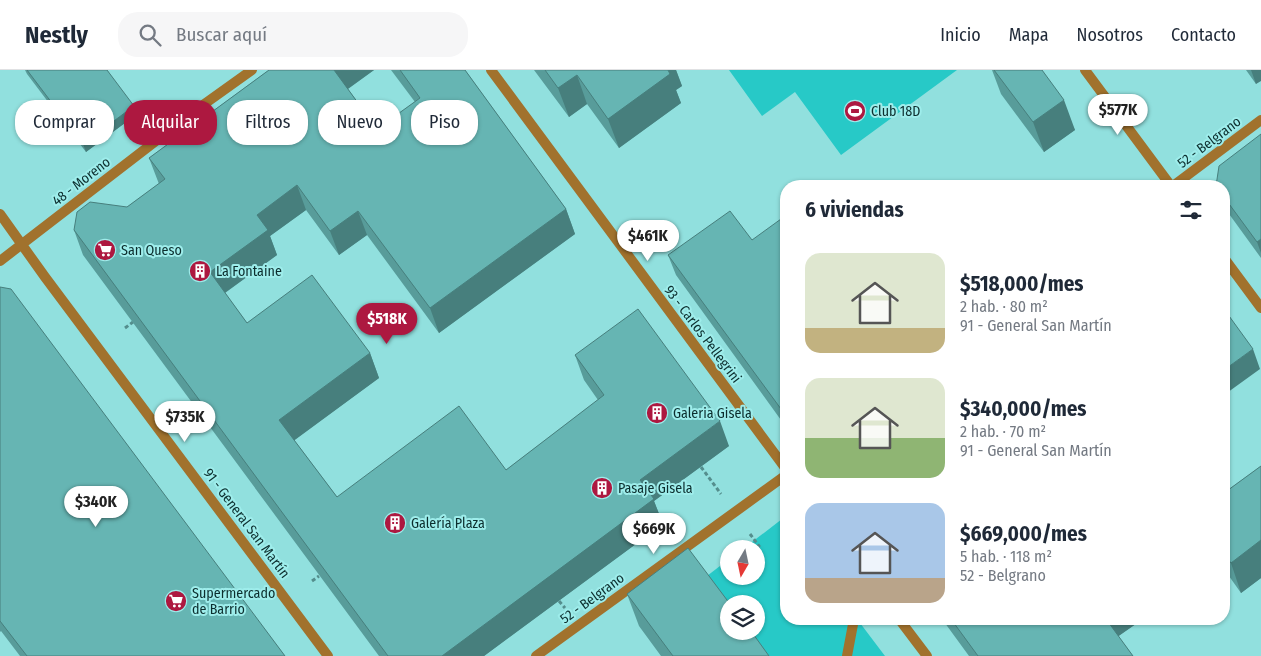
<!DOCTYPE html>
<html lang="es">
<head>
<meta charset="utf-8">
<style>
	:root { --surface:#fff; --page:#f6f6f7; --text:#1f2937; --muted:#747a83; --line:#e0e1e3; --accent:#ad1840 }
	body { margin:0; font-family:"Fira Sans Condensed",sans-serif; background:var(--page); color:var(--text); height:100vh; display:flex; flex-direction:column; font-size:19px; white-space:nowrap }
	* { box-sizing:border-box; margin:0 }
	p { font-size:16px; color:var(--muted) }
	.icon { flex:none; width:28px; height:28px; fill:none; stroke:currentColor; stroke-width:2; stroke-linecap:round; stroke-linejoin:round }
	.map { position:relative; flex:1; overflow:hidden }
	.panel { position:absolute; left:780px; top:110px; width:450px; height:445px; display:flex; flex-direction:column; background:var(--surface); border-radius:20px; box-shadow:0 1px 4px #0004 }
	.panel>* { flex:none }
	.top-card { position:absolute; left:15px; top:30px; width:475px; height:45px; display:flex; gap:10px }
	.needle { width:32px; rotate:189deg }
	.tools { position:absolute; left:720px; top:470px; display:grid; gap:10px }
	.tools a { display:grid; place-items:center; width:45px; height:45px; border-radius:50%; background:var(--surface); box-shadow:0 1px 4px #0004; font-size:25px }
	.price { position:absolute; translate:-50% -42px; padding:0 11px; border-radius:18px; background:#fff; color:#222; font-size:16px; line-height:32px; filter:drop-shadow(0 1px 2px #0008) }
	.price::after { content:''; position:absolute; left:50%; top:30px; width:15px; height:11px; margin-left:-8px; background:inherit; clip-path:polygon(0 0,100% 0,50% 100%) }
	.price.on { background:var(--accent); color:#fff }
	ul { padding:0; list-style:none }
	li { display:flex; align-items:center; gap:15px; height:125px; padding:0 25px }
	li span { display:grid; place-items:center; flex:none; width:140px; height:100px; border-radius:15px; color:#555 }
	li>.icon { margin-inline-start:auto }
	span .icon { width:60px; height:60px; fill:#fffc; stroke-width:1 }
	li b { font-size:21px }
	h2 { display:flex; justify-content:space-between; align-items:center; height:60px; padding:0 25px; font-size:21px }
	.tag { padding:0 18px; border-radius:20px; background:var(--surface); box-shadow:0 1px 4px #0004; font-size:18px; line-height:45px }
	.tag.on { background:var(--accent); color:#fff }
	header { display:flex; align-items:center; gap:30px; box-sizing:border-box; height:70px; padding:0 25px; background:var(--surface); border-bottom:1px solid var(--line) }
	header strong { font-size:24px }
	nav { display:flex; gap:28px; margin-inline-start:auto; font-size:18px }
	.search { width:350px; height:45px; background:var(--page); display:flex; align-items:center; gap:12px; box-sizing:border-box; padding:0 18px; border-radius:20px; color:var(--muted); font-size:19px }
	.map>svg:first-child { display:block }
	.green { fill:#27c9c7 }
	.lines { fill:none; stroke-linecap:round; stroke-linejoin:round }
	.path { stroke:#548e8d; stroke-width:3; stroke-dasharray:4 2.5; stroke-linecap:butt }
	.service { stroke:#a1722d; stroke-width:10 }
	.minor { stroke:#a1722d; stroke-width:10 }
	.wall { fill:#589c9a }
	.shaded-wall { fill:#477f7d }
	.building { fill:#66b5b3; stroke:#477f7d }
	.labels { text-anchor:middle; stroke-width:4; stroke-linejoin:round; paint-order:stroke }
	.poi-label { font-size:14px; fill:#0c2e2e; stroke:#9eedeb; text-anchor:start }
	.street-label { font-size:14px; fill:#0c2e2e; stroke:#9eedeb }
</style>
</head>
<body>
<header>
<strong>Nestly</strong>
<div class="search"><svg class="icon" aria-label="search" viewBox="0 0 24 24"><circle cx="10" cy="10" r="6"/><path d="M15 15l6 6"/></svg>Buscar aquí</div>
<nav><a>Inicio</a><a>Mapa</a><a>Nosotros</a><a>Contacto</a></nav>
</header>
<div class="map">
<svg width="1261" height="586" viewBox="0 0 1261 586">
	<rect width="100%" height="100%" fill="#91e0de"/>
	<path class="green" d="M729,0H957L841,85L795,22L762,46Z
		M782,449L786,455V549H857L885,586H756L738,561H756V534H729L707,506L729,489V506H756V479H743Z"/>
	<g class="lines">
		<path class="path" d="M125,258L133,252
			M701,397L721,424
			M750,464L759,476L756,479
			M726,501L729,499
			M312,511L319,506
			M559,531L565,538"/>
		<path class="service" d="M847,586L854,549"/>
		<path class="minor" d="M491,0L786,399
			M1085,0L1171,116
			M1173,116L1261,50
			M0,144L45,207L328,586
			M1224,188L1261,238
			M0,191L196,40L252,0
			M899,549L927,586
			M536,586L786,405"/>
	</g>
	<path class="wall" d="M25,0H107L137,44L86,82L27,4Z
		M269,0H374L348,19L377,59L415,32L391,0H465L566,139L575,164L439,263L367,165L339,185L306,140L270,166L277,185L225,223L247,253L370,283L379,308L294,370L337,427L506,400L598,330L584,310L575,285L729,376L654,431L663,454L484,586H379L83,185L74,160L127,137L159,114L149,88Z
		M534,0H676L682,16L676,20L681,33L619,78L587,34L569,47Z
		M992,0H1042L1075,60L1044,82L1001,24Z
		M1246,0H1261L1256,14Z
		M1261,64V188L1224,137V116Z
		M786,155V357L676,205L668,185L752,170Z
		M0,217L285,586H20L1,561L0,562Z
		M1261,396V508L1241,523L1224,499V423Z
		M627,524L769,586H661L639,556Z
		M942,549H1143L1118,566L1133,586H969Z"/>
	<path class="shaded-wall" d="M333,0H374L342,23Z
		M665,0H676L682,16L676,20L681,33L619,78L608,49Z
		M1251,0H1261V11L1256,14Z
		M577,5L587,34L569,47L558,18Z
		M1064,30L1075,60L1044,82L1033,52Z
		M134,36L137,44L86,82L83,74Z
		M297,115L306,140L270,166L277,185L219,227L210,202L257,145Z
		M566,139L575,164L439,263L430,238Z
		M358,141L367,165L339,185L330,161Z
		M1261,169V183L1257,172Z
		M1253,279L1260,299L1224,325V300Z
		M370,283L379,308L288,375L279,350Z
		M786,335V355L781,339Z
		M720,351L729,376L654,431L663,454L484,586H442L640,410Z
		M1261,470V508L1241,523L1231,493Z
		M1105,549H1143L1113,570Z"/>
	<path class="building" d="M27,0H107L134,36L83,74Z
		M269,0H334L377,59L420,28L400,0H465L566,139L430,238L358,141L330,161L297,115L257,145L268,160L210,202L247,253L312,205L370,283L279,350L337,427L459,336L506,400L604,325L575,285L638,239L720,351L640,410L654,429L442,586H388L74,160L77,142L90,132L127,137L165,109L149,88Z
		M545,0H668L670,4L608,49L577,5L558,18Z
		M994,0H1042L1064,30L1033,52Z
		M1261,64V169L1257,172L1224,127V116H1216L1219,96Z
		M730,141L752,170L781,149L786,155V335L781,339L668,185Z
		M0,217L11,219L285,586H27L0,551Z
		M1224,239L1253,279L1224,300Z
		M1261,396V470L1231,493L1224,484V423Z
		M688,478L730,534H729V561H751L769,586H673L627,524Z
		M951,549H1106L1133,586H978Z"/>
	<defs>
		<g id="stadium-disc" transform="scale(1.125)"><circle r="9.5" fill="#ad1840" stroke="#9eedeb"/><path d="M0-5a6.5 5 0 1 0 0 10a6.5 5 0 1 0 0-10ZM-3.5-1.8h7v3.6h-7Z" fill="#fff"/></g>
		<g id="supermarket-disc" transform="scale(1.125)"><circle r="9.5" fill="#ad1840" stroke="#9eedeb"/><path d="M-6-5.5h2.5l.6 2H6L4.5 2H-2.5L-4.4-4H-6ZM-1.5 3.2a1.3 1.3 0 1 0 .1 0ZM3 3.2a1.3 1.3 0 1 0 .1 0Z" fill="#fff"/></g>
		<g id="building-disc" transform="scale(1.125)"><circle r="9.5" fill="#ad1840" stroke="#9eedeb"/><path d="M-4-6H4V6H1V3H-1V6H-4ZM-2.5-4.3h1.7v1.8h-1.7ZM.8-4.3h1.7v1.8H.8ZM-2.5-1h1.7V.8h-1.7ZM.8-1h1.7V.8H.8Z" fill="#fff"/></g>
	</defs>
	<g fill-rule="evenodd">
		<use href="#stadium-disc" x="855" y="41"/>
		<use href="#supermarket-disc" x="105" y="180"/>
		<use href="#building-disc" x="200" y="201"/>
		<use href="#building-disc" x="657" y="343"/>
		<use href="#building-disc" x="602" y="418"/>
		<use href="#building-disc" x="395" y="453"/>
		<use href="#supermarket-disc" x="176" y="531"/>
	</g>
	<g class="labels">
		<g class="poi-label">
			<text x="871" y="46">Club 18D</text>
			<text x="121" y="185">San Queso</text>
			<text x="216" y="206">La Fontaine</text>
			<text x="673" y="348">Galeria Gisela</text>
			<text x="618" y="423">Pasaje Gisela</text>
			<text x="411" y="458">Galería Plaza</text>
			<text x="192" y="528">Supermercado<tspan x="192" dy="16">de Barrio</tspan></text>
		</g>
		<g class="street-label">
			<text transform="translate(1209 72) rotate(-37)" y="5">52 - Belgrano</text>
			<text transform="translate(81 111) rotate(-38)" y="5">48 - Moreno</text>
			<text transform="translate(703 264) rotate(53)" y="5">93 - Carlos Pellegrini</text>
			<text transform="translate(247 453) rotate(53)" y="5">91 - General San Martín</text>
			<text transform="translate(592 528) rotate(-36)" y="5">52 - Belgrano</text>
		</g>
	</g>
</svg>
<div class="tools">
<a><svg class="needle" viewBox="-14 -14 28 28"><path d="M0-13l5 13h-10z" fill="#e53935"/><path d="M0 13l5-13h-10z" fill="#747a83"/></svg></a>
<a><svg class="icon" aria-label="layers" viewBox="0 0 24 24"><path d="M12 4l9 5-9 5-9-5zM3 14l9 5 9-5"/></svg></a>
</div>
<b class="price" style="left:1118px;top:66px">$577K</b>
<b class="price" style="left:648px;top:192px">$461K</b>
<b class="price on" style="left:387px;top:275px">$518K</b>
<b class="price" style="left:185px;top:373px">$735K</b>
<b class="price" style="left:96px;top:458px">$340K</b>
<b class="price" style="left:654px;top:485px">$669K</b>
<div class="top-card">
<a class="tag">Comprar</a>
<a class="tag on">Alquilar</a>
<a class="tag">Filtros</a>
<a class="tag">Nuevo</a>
<a class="tag">Piso</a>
</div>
<section class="panel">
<h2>6 viviendas<svg class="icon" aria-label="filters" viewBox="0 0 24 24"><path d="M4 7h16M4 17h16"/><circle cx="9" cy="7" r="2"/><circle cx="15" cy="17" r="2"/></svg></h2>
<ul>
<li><span style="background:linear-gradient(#dfe7d0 75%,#c2b280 0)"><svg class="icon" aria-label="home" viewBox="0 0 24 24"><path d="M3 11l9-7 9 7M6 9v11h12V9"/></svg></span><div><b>$518,000/mes</b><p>2 hab. · 80 m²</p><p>91 - General San Martín</p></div></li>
<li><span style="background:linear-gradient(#dfe7d0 60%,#8fb573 0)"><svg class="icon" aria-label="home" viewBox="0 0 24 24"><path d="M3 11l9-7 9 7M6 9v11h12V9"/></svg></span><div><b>$340,000/mes</b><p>2 hab. · 70 m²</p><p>91 - General San Martín</p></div></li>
<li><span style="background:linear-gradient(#a9c7e8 75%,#b9a48a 0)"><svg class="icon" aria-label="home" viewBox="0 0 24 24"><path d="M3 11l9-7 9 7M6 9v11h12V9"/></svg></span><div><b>$669,000/mes</b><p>5 hab. · 118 m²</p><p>52 - Belgrano</p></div></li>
</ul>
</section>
</div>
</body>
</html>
